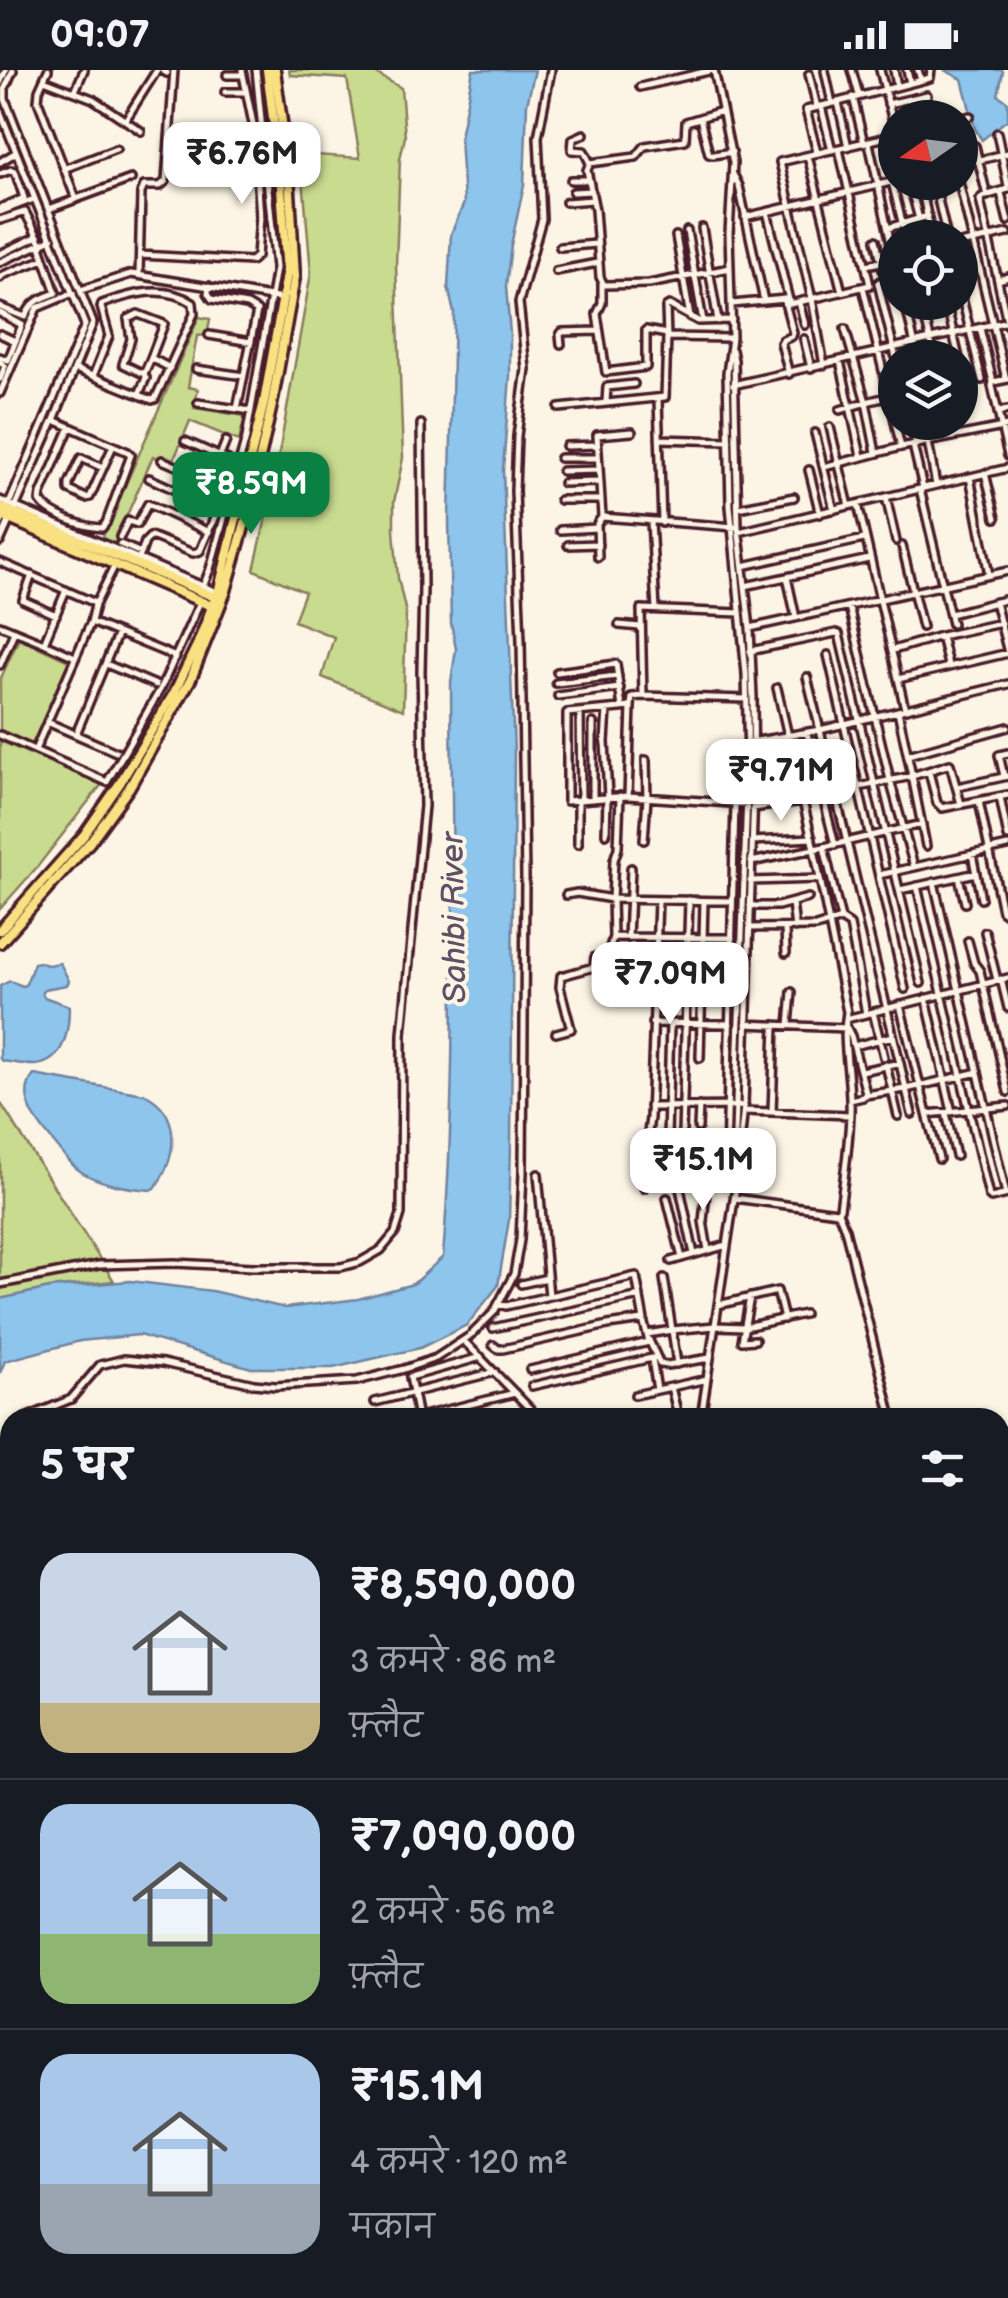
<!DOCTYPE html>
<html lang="hi">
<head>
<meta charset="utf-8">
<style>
	:root { --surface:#171b24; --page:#242831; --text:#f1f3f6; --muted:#9ea1a6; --line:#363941; --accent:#0b8043 }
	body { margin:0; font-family:"Balsamiq Sans","Playpen Sans Deva",sans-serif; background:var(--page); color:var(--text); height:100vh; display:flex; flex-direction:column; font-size:38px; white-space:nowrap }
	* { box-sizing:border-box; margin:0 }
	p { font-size:32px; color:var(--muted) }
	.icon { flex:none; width:55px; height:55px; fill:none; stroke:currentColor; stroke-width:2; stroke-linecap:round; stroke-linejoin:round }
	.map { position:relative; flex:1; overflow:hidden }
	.details { position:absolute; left:0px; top:1338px; width:1010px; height:892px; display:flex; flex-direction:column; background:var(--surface); border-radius:30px 30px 0 0; box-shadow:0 2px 8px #0004 }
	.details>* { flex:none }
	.needle { width:65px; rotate:256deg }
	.controls { position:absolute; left:878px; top:30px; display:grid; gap:20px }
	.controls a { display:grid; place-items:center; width:100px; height:100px; border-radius:50%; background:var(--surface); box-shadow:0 2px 8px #0004; font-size:50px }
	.price { position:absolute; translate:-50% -85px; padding:0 22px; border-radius:20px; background:#fff; color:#222; font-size:32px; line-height:65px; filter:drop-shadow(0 2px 5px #0008) }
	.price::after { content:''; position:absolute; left:50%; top:60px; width:30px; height:22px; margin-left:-15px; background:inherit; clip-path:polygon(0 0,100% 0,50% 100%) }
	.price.current { background:var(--accent); color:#fff }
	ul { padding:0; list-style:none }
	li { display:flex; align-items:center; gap:30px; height:250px; padding:0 40px }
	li+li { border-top:2px solid var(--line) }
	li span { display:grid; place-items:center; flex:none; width:280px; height:200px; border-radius:30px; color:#555 }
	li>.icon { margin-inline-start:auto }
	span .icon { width:120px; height:120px; fill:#fffc; stroke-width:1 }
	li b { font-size:42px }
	h2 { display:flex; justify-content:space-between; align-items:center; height:120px; padding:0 40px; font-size:42px }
	.status { display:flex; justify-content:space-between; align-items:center; height:70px; padding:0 50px; background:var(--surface); direction:ltr }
	.status svg { height:28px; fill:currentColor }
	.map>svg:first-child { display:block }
	.green { fill:#c9db8f; stroke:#8a7d5d; stroke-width:2.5 }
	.water { fill:#8dc5ec; stroke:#72839f; stroke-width:2.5 }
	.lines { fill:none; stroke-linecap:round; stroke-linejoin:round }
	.minor-casing { stroke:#4a1f2b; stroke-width:12 }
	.major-casing { stroke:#4a1f2b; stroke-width:15 }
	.highway-casing { stroke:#4a1f2b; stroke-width:16 }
	.minor { stroke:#fcf5e5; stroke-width:5 }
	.major { stroke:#f9e181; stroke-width:8 }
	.highway { stroke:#f9e181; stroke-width:9 }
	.labels { text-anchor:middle; stroke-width:8; stroke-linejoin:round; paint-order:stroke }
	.water-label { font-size:32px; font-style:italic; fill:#5e5165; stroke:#fcf5e5 }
</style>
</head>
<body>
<div class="status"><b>09:07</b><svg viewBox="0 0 49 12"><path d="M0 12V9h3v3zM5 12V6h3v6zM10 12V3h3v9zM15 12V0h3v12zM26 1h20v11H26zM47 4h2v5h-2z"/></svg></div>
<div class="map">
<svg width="1008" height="2228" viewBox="0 0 1008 2228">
	<rect width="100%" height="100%" fill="#fcf5e5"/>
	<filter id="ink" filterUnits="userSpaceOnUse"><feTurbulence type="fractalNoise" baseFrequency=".01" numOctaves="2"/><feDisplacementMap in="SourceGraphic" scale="20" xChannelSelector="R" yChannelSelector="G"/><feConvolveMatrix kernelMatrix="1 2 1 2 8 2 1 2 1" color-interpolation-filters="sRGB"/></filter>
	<g filter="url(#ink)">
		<path class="green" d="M289,0H370L401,18L405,67L400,89L396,195L403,388L394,432V460L398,508L406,543L403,640L322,607L334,567L294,551L305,522L254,500L273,418L311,203L301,84L360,88L347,9L290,5Z
			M199,247L210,249L207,265L197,266L188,317L198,319L194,338L245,346L239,371L190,351L172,394L153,386L113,477L101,471Z
			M19,568L71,592L33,676L0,661V610Z
			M0,671L102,714L38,796L0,839Z
			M0,1032L114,1211L50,1218L0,1229Z
			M0,1540L10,1555V1761L0,1764Z"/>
		<path class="water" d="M473,0H535L527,34L524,115L511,175L506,216L510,264V306L503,400L514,681L511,1074L509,1150L498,1216L467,1255L420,1278L333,1298H251L139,1265L80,1271L5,1291L0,1303V1229L50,1218L130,1211L212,1221L285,1238L358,1229L413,1214L443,1187C458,996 452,803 451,612L456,579L451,553L449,450L454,243L448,217L451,164L464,133L460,67Z
			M944,0H1002L1003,2L998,25L1008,32V49L982,70L975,59L962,9Z
			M39,892L47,895L60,893L69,911L67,915L45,919L42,922L44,927L69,936C69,958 65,992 36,995C26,996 13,992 3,991L0,989V916L10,911L23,916L26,914L34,893Z
			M34,1005L144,1024C183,1043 177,1087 155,1118L151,1120C128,1118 104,1115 83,1103C71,1096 63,1084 55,1074C40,1056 15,1028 34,1005Z
			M0,1425L10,1443V1555L0,1540Z
			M10,1761V1826L0,1828V1764Z"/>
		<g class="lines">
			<g class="minor-casing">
				<path id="minor" d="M48,0L39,20L38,31L76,129
					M162,0L167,3
					M714,0L733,93L729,163L732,268L727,303L730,436L746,604L748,696L735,1061V1077L739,1087
					M852,0L859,25
					M880,0L895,60
					M894,0L897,16
					M907,0L910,13
					M918,0L921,10
					M825,1L832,33
					M809,4L817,37
					M227,5H243
					M44,10L93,29L141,61
					M0,13L6,0
					M640,17L713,0
					M75,21L84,0
					M225,22H246
					M853,27L864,73
					M838,32L930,8L931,0
					M888,34L927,25
					M821,36L832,80
					M0,41L85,255L0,455
					M722,41L686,52L685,70L645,76L636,87L590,93L587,100L595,140L600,207L604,215L649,214L730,198
					M700,48L709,84L713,85L732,82
					M126,49L157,0
					M960,49L970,46
					M997,63L1008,116
					M584,64L573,69L572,80L584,81L590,93
					M254,67L225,66L223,83L255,84
					M869,73L895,192
					M975,76L987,126
					M817,82L806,40L838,32L848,77
					M808,86L842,222
					M0,92L15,83
					M960,95L1008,83
					M223,98L256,100
					M64,99L116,79
					M0,104L11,100L15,101L24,128L0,138
					M733,104L739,116L764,231
					M571,110H589
					M892,112L906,168
					M909,112L919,149
					M920,112L932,168
					M934,112L947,168
					M959,112L1006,309
					M1008,119L982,127L980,130L1008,256
					M573,122L591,121
					M1001,123L1008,151
					M566,132L593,130
					M49,139L131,109
					M0,142L34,129
					M767,142L790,234L870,215L839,79
					M745,147L895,111
					M0,150L25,142L42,175
					M702,158L718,251
					M888,158L928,146
					M687,161L703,251
					M676,166L690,247
					M876,170L885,208L878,213
					M960,174L1008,163
					M560,177L596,174
					M0,184L38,166
					M140,185L251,191L257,186L260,147L254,59L242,0
					M0,192L52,169
					M866,195L895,189
					M556,201L597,193
					M139,205L141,123L144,116H160L166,111L174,0
					M0,208L3,205L44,189
					M998,210L1008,207
					M878,213L896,288
					M602,214V233L597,244L606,302L646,297V260L667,264
					M209,216L208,223L212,229L247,235L257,241L237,339
					M863,217L895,351
					M81,220L131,204L283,229
					M960,220L982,310
					M784,229L793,263L792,266L783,270L781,273L789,304
					M799,232L805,255
					M905,232L918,288
					M921,232L935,288
					M946,232L959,288
					M732,234L785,229
					M0,237L25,247C32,231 40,229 56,223L40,176
					M0,243L22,255L8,290L0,287
					M980,258L993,312
					M845,259L866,332L895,325
					M0,264L15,271
					M209,265L251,272
					M732,268L667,267L666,237L669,235L698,251L732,250
					M804,269L811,298
					M561,274L560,265L562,262L599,261
					M151,288L164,254L138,244L128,249L131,269L123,294L144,304L151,288L170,298
					M960,290L966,312
					M840,291L861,386
					M0,292L5,296L0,309
					M824,295L812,229L780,92L895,65
					M75,299L152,330L155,329L194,244L193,233C165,214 132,223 102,234L101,237L109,266L93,306
					M196,299L244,306
					M1008,309L993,312L992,316L1008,386
					M733,315L1008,251
					M0,323L37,238L73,223
					M139,324L146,308L144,304
					M658,329L662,453
					M606,332L607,317L634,314
					M198,333L251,341
					M559,338L665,327L667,267
					M840,340L866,332L876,383
					M998,342L1008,340
					M54,350L128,382L131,385L106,453L102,458C84,457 50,446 40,431L41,424L70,357
					M895,352L901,377
					M911,352L916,375
					M933,352L938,370
					M950,352L953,366
					M830,357L849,436
					M632,362L597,365L602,447L735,457
					M815,363L834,440
					M659,369L729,371
					M185,371L228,390L210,436
					M928,372L936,415
					M913,375L923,418
					M566,376L597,375
					M220,386L226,371
					M560,388H598
					M162,390L219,414
					M824,397L901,377L1008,356
					M103,398L90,427L86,428L69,420V414L81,388L103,398L113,376
					M809,400L820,444
					M562,401L599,400
					M985,403L996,448
					M970,407L989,505
					M149,408L210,436L227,442
					M563,413L599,412
					M920,419L952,554
					M886,427L896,471
					M0,430L217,522
					M560,430H600
					M858,434L905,639
					M738,438L794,427
					M651,452L656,539
					M560,460L597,458
					M739,462L1008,398
					M120,467L128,451L137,454L148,434L209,462
					M0,472L54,350L93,253L5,29V18L13,0
					M120,474L141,483
					M568,475L598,474
					M902,476L922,557
					M598,487L597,454L602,447
					M139,489L145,472L151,466L193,483L200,481L218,439
					M0,492L93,532L95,535L91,552L35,680
					M743,496L864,469
					M32,505L23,530L56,545
					M787,507L796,548
					M745,516L869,489
					M66,520L44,573L75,587
					M201,522L210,499L246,368L276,198L256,0
					M995,532L1008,583
					M95,535L115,495
					M849,537L890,710L914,797
					M950,544L1008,529
					M91,552L176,587
					M0,555L44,573
					M619,555L640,557
					M750,558L1008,501
					M941,566L948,595
					M893,580L941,566L1001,553
					M750,581L836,563L839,564L921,913
					M828,585L905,919
					M106,594L156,615
					M0,595L14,562
					M557,602L616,594L622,638
					M898,609L1008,583
					M556,613L618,606
					M558,626L620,618
					M643,626L641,539L740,543
					M631,637L632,627L643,626L747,629
					M607,640L605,672L608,726
					M898,641L912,706L950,694L961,734
					M580,642L581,729
					M47,652L116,682
					M593,653V728
					M807,663L835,775
					M76,664L118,563
					M0,665L107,712L161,618L200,532
					M751,672L820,660L1008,614
					M908,685L1008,657
					M929,702L937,733L942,738L1008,725
					M1004,706L999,685L1008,683
					M957,717L1008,706
					M754,721L800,717
					M620,726L618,778L614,790L612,829L613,867L732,868
					M628,726L631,637L567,643V731L628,726L746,734
					M1000,727L1008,767
					M578,730V774
					M803,730L835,722L807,607
					M979,731L1002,841L1008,845
					M753,738L803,731
					M606,764L607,727
					M644,770L647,728L646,690
					M752,771L812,768
					M824,777L922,754
					M972,784L981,829
					M751,792L814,779L777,618
					M879,805L1008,776
					M959,807L965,833
					M750,811L820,809
					M934,812L1006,1124
					M917,816L989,1126L991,1128L1008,1124
					M900,820L976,803
					M566,825L577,823L612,829L732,831
					M792,833L795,858
					M750,836H778L808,828
					M750,858L816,857L841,849
					M785,858L786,883
					M985,862L997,910
					M628,868L631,798
					M968,871L974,893L980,901L1008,1022
					M1001,909L1008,938
					M926,928L952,1042
					M900,935L927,1044L1008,1036
					M873,942L884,987
					M846,949L1008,908
					M652,953L730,954
					M746,954L847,958L851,966L866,1023L863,1027L850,1030
					M789,955L792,922
					M556,963L571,959L560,917L561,906L594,897L595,887L607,888L613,867
					M854,976L893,966
					M700,988L704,831
					M886,995L898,1046
					M861,1001L900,993
					M865,1025L906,1019L978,1002
					M650,1037L744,1036
					M744,1041L850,1045
					M772,1042L775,955
					M946,1043L956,1086
					M912,1044L835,722L912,706L926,776
					M927,1044L939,1089
					M698,1058L699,1036
					M682,1064L689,830
					M667,1068L670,953
					M646,1077L650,1048L658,830
					M726,1088L735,733
					M538,1104L549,1226
					M678,1109L694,1184
					M644,1118L636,1080L646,1077L654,1109L657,1113L689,1105L691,1094L710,1092
					M667,1128L682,1188
					M735,1128L837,1142L840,1139C844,1108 849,1076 850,1044C852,1010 841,975 847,942L814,779L824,777L841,849L850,855L866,944
					M838,1142L845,1159L892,1348
					M708,1180L703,1151L709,1094L737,1085
					M671,1191L727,1175
					M664,1208L672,1260L715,1256L745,1257L804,1244
					M0,1214L99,1195L175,1193L253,1197H341L360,1192L381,1180L395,1163L401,1144L402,964L424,736L421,601L423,518L421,354
					M521,1214L547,1208
					M750,1227L742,1271L755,1270
					M498,1234L506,1236L636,1206L644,1250
					M718,1235L777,1221L784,1249
					M493,1258L640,1226
					M647,1264L672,1260L677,1294
					M464,1271L539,1348
					M493,1275L498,1279H503L608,1255L643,1250L648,1268L660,1294L667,1295L710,1288
					M652,1289L657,1320
					M530,1300L649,1272
					M532,1316L656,1287
					M671,1317L678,1346
					M635,1325L707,1309
					M375,1332L495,1302
					M25,1348L71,1329L100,1295L124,1289L163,1293L254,1314L275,1316L357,1311L404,1299L436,1288L471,1265L494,1242L514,1204L520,1170L523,1103L525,806L521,571L515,421L517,366L526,299L519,232L542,149L538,67L551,0
					M415,1348L515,1323
					M418,1348L410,1307L481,1287
					M515,1348L534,1343
					M701,1348L735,1123L744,1036L754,721L753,627L750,558L738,456L734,290L732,280
					M1000,1407L1008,1405
					M1000,1426L1008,1424
					M1000,1591H1008
					M0,1601L10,1619
					M1000,1659L1008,1658
					M1000,1710L1008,1724
					M0,1738L10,1734
					M1000,1778L1008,1776
					M1000,1811L1008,1809
					M0,1847L10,1845
					M0,1871L10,1869
					M0,1902L10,1900
					M3,1996L10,2023
					M1000,1997L1008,2031
					M6,2064L10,2079
					M0,2126L6,2137L10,2157
					M0,2164L10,2161
					M0,2215L3,2228
					M25,2220L27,2228
					M45,2220L47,2228
					M71,2220L72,2228
					M137,2220L139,2228
					M321,2220L323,2228
					M349,2220L351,2228
					M369,2220L371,2228
					M393,2220L395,2228
					M411,2220L413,2228
					M492,2220L494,2228
					M539,2220L541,2228
					M664,2220L666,2228
					M687,2220L689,2228
					M708,2220L710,2228
					M771,2220L772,2228
					M55,2221L61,2220
					M439,2226L465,2220
					M169,2228L201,2220
					M283,2228L285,2220
					M565,2228L600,2220
					M634,2228L649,2220
					M726,2228L766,2220"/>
			</g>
			<g class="major-casing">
				<path id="major" d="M0,437L217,528
					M0,445L216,538
					M0,860L84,765L120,713L174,623L198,573L219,519L264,332L287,204L280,103L267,0
					M0,873L90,772L129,718L191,609L226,521L246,450L272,335L295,207L289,104L275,0"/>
			</g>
			<g class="highway-casing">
				<path id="highway" d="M1000,1789L1008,1787
					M1000,1799L1008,1797
					M0,1881L10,1879
					M0,1892L10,1889"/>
			</g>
			<use href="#minor" class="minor"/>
			<use href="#major" class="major"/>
			<use href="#highway" class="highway"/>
		</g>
	</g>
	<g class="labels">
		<g class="water-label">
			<text transform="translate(453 848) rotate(-91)" y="11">Sahibi River</text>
		</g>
	</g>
</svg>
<div class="controls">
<a><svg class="needle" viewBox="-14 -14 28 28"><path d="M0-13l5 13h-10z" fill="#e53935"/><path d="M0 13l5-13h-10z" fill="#9ea1a6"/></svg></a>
<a><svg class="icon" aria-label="locate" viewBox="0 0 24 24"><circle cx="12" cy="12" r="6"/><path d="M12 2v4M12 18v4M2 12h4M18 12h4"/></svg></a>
<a><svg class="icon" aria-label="layers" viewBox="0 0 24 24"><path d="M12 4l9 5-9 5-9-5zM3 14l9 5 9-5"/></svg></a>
</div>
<b class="price" style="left:242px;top:137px">₹6.76M</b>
<b class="price current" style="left:251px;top:467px">₹8.59M</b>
<b class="price" style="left:781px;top:754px">₹9.71M</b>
<b class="price" style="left:670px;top:957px">₹7.09M</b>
<b class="price" style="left:703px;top:1143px">₹15.1M</b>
<section class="details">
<h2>5 घर<svg class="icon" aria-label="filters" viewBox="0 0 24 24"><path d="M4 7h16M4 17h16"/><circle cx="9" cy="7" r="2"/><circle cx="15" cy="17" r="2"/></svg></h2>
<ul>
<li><span style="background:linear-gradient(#c9d6e8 75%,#c2b280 0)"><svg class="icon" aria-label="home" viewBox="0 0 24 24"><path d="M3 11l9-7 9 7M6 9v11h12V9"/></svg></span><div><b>₹8,590,000</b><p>3 कमरे · 86 m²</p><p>फ़्लैट</p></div></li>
<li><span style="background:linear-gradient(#a9c7e8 65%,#8fb573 0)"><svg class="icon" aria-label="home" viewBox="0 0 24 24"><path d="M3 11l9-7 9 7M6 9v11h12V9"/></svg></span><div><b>₹7,090,000</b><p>2 कमरे · 56 m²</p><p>फ़्लैट</p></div></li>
<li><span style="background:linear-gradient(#a9c7e8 65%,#9aa5b1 0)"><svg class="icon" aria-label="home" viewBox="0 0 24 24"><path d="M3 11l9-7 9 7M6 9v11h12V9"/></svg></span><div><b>₹15.1M</b><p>4 कमरे · 120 m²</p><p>मकान</p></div></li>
</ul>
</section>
</div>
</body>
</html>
